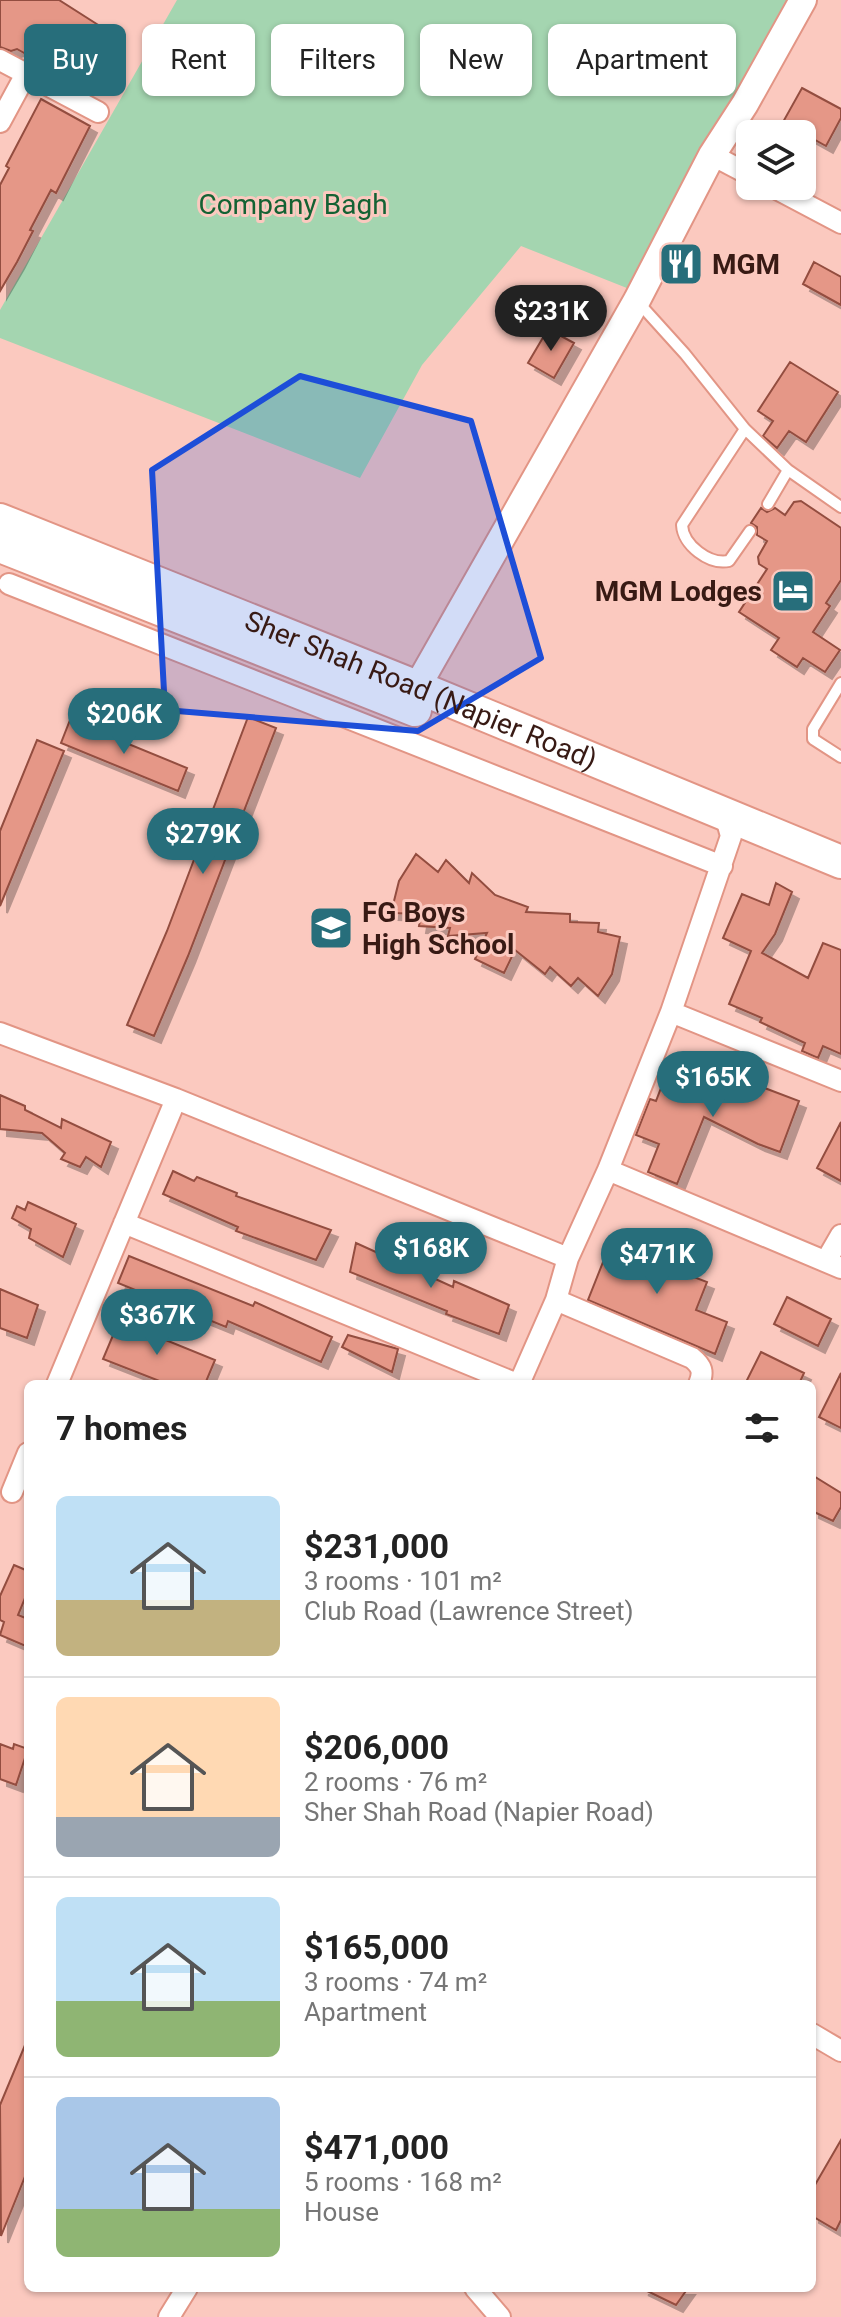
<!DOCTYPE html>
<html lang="en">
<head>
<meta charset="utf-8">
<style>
	:root { --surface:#fff; --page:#f2f2f2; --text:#222; --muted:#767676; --line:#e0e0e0; --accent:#276e7b }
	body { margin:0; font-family:Roboto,sans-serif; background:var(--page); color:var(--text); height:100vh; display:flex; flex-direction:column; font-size:30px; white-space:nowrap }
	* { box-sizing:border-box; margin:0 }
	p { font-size:26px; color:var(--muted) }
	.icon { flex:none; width:44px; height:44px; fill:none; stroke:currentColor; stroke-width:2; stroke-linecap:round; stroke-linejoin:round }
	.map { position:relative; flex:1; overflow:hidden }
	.side { position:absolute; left:24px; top:1380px; width:792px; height:912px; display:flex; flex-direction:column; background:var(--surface); border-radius:12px; box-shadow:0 2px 6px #0004 }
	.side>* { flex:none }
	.top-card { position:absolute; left:24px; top:24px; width:794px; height:72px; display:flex; gap:16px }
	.buttons { position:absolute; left:736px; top:120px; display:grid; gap:16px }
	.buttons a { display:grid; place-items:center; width:80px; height:80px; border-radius:12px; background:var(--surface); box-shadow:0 2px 6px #0004; font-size:40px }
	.price { position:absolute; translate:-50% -68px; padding:0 18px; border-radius:28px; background:var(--accent); color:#fff; font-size:26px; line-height:52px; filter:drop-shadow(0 2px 4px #0008) }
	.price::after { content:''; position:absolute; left:50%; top:48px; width:24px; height:18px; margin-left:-12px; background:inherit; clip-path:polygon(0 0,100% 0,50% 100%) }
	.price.selected { background:#222; color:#fff }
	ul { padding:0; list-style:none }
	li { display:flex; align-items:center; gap:24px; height:200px; padding:0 32px }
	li+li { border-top:2px solid var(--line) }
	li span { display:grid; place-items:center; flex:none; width:224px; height:160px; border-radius:12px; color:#555 }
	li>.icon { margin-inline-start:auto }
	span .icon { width:96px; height:96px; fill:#fffc; stroke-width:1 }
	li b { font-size:34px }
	h2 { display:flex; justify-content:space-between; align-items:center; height:96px; padding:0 32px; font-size:34px }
	.tag { padding:0 28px; border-radius:12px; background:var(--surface); box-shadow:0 2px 6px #0004; font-size:28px; line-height:72px }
	.tag.selected { background:var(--accent); color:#fff }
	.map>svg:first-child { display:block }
	.green { fill:#a4d5b0 }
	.building { fill:#e59787; stroke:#934d3f; stroke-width:2; filter:url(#shadow) }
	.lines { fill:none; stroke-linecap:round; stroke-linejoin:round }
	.service-casing { stroke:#e29585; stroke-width:14 }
	.minor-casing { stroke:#e29585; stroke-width:24 }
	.tertiary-casing { stroke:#e29585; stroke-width:30 }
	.primary-casing { stroke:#e29585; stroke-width:36 }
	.service { stroke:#fff; stroke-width:10 }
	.minor { stroke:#fff; stroke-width:20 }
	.tertiary { stroke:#fff; stroke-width:26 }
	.primary { stroke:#fff; stroke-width:32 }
	.marked { fill:#1d4ed8; fill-opacity:0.2; stroke:#1d4ed8; stroke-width:6; stroke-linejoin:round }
	.labels { text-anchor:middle; stroke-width:6; stroke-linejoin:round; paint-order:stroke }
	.park-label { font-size:28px; fill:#146233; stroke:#fbc9bf }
	.poi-label { font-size:28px; font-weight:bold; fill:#381a14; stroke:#fbc9bf; text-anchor:start }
	.street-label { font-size:28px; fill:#381a14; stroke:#fbc9bf }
</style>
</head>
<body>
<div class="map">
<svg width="841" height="2317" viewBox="0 0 841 2317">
	<defs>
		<filter id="shadow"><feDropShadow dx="7" dy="7" stdDeviation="0" flood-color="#0004"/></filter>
	</defs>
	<rect width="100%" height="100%" fill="#fbc9bf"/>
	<path class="green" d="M177,0H807L647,296L521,246L422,365L360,478L0,338V310Z"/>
	<path class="building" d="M0,0H59L103,28L77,73L47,55L42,63L17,49L11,51L0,47Z
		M802,88L841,109V118L826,146L783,122Z
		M41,99L90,126L56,193L51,190L30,230L33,231L17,262L0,291V185L9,168L6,166Z
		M814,262L841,277V305L803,284Z
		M548,329L574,343L554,378L528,363Z
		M790,362L838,392L806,442L789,431L777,448L763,436L773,421L758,411Z
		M801,501L841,528V580L826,603L830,606L813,632L840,650L825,672L803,658L797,667L771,650L779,638L739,612L767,569L759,564L758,557L767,541L757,535V527L751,523L761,508L767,512L775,508L785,515L794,502Z
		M248,717L276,728L188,956L154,1036L127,1025L167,931Z
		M70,720L187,768L178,791L61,743Z
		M37,740L64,751L0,906V831Z
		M416,854L438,872L446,860L469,883L472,873L495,895L528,907L526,912L570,914V922L599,923L598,932L620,937L612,974L598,996L578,978L571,986L550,967L545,974L515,950L504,973L475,959L487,933L448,936L450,928L419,926L421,914L391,913L399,881Z
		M776,883L792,892L775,934L762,953L808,978L823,943L841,950V1054L823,1046L818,1058L802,1051L805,1043L760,1022L762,1018L729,1004L751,951L723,938L742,894L769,905Z
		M727,1069L763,1086L762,1087L799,1101L780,1152L758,1144L704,1117L677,1184L648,1172L659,1144L636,1135L650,1099L656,1101L664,1080L679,1086L681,1081L715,1094Z
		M0,1095L25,1106V1110L61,1128L62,1119L111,1142L101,1167L86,1157L80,1167L61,1159L65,1153L42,1133L0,1129Z
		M841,1122V1181L817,1168Z
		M173,1171L194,1181L197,1177L237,1193L236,1196L331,1230L316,1260L236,1231L238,1227L163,1194Z
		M28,1202L76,1224L63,1257L29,1238L31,1229L12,1218L17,1206L25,1210Z
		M356,1243L453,1287L454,1281L509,1305L499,1334L446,1314L447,1311L350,1272Z
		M660,1243L673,1248V1269L707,1282L696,1310L727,1322L715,1354L588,1300L609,1247L640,1259Z
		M129,1256L253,1306L255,1302L332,1337L321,1362L228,1321L226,1327L118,1283Z
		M0,1289L38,1305L27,1338L0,1328Z
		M787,1297L831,1319L818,1346L774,1324Z
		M119,1321L215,1360L205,1384H167L103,1359Z
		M348,1335L398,1349L392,1372L342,1347Z
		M761,1352L804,1373L799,1384H754L747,1380Z
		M841,1373V1428L819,1417Z
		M812,1475L841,1493V1507L833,1521L812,1511Z
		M14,1565L28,1571V1591L18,1615L28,1619V1647L0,1635L4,1622L0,1620V1596Z
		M0,1744L13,1749L14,1744L28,1749L16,1785L0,1779Z
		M28,2038V2169L1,2236L0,2105Z
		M841,2140V2220L836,2230L812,2216V2190Z
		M641,2288H688L676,2305Z"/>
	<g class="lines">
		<g class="service-casing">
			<path id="service" d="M638,302L685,354L745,429L788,470L768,504
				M745,429L682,525C683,545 709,565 729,561L750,531
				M788,470L841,507
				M841,683L813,729V739L841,757"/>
		</g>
		<g class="minor-casing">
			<path id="minor" d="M0,60L98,112
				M0,122L26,74
				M712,155L750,175
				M771,186L841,223
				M9,584L722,866
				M671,1012L841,1081
				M0,1033L176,1099L568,1258
				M608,1170L841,1268
				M124,1223L517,1384
				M826,1261L841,1235
				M556,1300L692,1358C702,1366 704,1372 699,1384
				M57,1384L176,1099
				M519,1384L556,1300L568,1258L608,1170L671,1012L731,836L725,814
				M12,1492L28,1453
				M812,2034L841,2051
				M475,2288L500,2317
				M169,2317L187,2288"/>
		</g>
		<g class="tertiary-casing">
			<path id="tertiary" d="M417,687L637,300L712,155L745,104L803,0"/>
		</g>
		<g class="primary-casing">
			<g id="primary">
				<path id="s1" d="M0,520L417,687L841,862"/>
				<path d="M0,546L415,710"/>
			</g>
		</g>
		<use href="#service" class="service"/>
		<use href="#minor" class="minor"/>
		<use href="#tertiary" class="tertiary"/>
		<use href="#primary" class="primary"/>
	</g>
	<path class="marked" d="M300,376L471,421L541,658L418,731L165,710L152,470Z"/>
	<defs>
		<g id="restaurant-square" transform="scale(2.3)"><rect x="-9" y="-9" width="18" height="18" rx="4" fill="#276e7b" stroke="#fbc9bf"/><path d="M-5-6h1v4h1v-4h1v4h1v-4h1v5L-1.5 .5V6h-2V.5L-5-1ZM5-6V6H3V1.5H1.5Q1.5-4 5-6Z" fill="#fff"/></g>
		<g id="hotel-square" transform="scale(2.3)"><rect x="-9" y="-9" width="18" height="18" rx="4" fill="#276e7b" stroke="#fbc9bf"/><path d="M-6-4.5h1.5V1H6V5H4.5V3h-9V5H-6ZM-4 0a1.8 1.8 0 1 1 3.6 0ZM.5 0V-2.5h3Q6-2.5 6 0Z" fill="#fff"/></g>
		<g id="university-square" transform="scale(2.3)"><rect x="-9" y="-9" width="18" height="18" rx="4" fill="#276e7b" stroke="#fbc9bf"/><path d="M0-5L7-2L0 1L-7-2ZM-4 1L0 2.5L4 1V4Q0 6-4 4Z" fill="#fff"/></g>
	</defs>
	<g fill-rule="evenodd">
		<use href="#restaurant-square" x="681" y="264"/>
		<use href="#hotel-square" x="793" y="591"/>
		<use href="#university-square" x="331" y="928"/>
	</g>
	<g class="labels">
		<g class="park-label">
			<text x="293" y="214">Company Bagh</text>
		</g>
		<g class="poi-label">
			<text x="712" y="274">MGM</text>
			<text x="762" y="601" text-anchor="end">MGM Lodges</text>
			<text x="362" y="922">FG Boys<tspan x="362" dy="32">High School</tspan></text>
		</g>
		<g class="street-label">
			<text dy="10" stroke="none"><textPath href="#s1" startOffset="454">Sher Shah Road (Napier Road)</textPath></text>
		</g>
	</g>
</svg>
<div class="buttons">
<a><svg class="icon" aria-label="layers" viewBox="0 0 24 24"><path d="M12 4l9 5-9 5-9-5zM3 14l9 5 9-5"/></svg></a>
</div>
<b class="price selected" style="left:551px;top:353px">$231K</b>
<b class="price" style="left:124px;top:756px">$206K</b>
<b class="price" style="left:203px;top:876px">$279K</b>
<b class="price" style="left:713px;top:1119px">$165K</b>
<b class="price" style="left:431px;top:1290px">$168K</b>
<b class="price" style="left:657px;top:1296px">$471K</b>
<b class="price" style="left:157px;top:1357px">$367K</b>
<div class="top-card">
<a class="tag selected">Buy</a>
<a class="tag">Rent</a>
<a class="tag">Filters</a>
<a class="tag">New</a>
<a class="tag">Apartment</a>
</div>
<section class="side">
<h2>7 homes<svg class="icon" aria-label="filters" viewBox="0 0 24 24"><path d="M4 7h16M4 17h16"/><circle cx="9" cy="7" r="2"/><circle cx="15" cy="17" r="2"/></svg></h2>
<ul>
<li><span style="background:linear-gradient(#bfe0f5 65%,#c2b280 0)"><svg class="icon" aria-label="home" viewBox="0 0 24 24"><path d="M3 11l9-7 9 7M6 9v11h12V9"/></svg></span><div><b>$231,000</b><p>3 rooms · 101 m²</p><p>Club Road (Lawrence Street)</p></div></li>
<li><span style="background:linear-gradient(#ffd9b3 75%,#9aa5b1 0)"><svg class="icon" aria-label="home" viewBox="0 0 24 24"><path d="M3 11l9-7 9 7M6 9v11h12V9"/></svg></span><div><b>$206,000</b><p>2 rooms · 76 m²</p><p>Sher Shah Road (Napier Road)</p></div></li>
<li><span style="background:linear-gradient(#bfe0f5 65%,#8fb573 0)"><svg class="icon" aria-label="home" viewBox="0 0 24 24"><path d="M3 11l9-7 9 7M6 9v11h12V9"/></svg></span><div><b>$165,000</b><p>3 rooms · 74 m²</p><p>Apartment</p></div></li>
<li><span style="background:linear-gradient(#a9c7e8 70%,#8fb573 0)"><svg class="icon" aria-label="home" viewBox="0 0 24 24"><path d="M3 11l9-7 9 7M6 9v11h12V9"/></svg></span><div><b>$471,000</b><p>5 rooms · 168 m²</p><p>House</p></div></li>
</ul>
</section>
</div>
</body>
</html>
